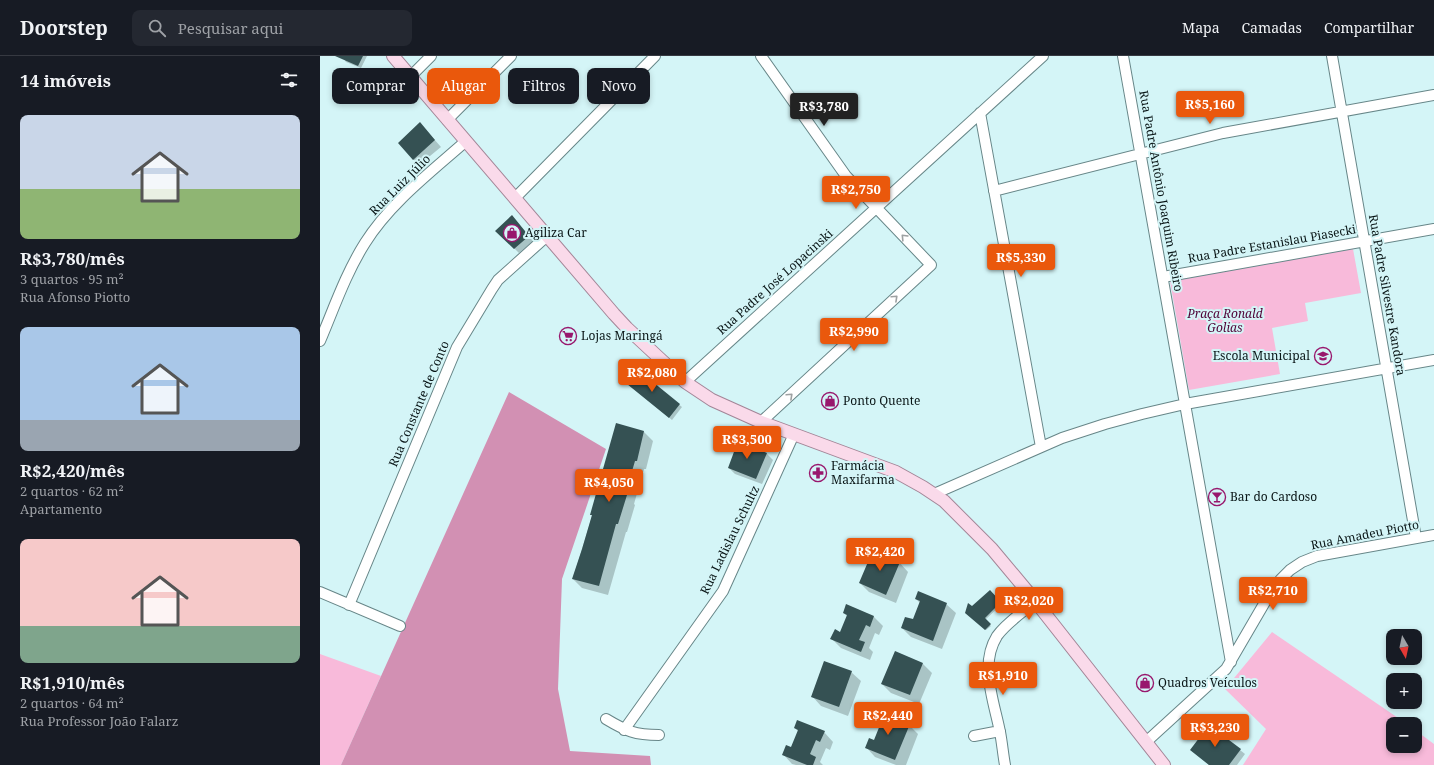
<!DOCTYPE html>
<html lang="pt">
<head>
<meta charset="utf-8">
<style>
	:root { --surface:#171b24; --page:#242831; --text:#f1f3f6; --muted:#9ea1a6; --line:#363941; --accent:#ea580c }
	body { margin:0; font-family:"Noto Serif",serif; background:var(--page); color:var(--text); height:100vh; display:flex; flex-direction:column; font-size:15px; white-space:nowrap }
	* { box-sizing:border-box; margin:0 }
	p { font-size:13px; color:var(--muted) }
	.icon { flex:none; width:22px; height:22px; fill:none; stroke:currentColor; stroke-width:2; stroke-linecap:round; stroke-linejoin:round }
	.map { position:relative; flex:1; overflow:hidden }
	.panel { display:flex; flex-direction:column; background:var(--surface); width:320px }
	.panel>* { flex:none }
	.banner { position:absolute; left:12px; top:12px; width:380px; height:36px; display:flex; gap:8px }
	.needle { width:26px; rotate:171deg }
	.controls { position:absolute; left:1066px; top:573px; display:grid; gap:8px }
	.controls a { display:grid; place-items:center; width:36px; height:36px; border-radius:8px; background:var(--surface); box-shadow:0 2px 6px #0003; font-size:20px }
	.price { position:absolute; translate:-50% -34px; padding:0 9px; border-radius:4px; background:var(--accent); color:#fff; font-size:13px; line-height:26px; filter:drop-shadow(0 1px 2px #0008) }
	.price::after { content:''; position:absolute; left:50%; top:24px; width:12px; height:9px; margin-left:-6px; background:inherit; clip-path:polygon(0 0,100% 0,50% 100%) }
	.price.current { background:#222; color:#fff }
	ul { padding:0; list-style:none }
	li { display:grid; align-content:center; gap:8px; height:212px; padding:0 20px }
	li span { display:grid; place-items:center; height:124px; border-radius:8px; color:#555 }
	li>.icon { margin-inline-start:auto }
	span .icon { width:72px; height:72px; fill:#fffc; stroke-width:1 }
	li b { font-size:17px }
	h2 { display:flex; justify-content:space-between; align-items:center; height:48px; padding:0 20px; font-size:17px }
	.pill { padding:0 14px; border-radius:8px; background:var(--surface); box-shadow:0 2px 6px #0003; font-size:14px; line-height:36px }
	.pill.current { background:var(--accent); color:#fff }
	header { display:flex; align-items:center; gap:24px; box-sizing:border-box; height:56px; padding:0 20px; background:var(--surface); border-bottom:1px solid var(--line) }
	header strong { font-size:19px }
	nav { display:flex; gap:22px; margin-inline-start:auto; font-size:14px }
	.search { width:280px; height:36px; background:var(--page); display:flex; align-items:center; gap:10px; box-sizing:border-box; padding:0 14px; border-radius:8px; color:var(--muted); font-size:15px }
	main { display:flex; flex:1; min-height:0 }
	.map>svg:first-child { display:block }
	.green { fill:#f8bada }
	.forest { fill:#d290b3 }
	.shadow { fill:#0003 }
	.building { fill:#355153 }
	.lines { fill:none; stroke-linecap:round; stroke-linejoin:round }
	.minor-casing { stroke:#678688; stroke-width:12 }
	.major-casing { stroke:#a38597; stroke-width:14 }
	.minor { stroke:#fff; stroke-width:10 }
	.major { stroke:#fadaea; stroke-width:12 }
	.oneway { stroke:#9da1a2 }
	.labels { text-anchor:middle; stroke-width:4; stroke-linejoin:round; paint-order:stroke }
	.street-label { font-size:12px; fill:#091516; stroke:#d4f5f7 }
	.poi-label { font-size:12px; fill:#091516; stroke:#d4f5f7; text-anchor:start }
	.park-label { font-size:12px; font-style:italic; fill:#4f0035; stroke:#d4f5f7 }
</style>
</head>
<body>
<header>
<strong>Doorstep</strong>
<div class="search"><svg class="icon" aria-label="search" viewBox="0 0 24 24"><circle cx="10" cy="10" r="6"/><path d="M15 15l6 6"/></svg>Pesquisar aqui</div>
<nav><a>Mapa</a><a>Camadas</a><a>Compartilhar</a></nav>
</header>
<main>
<section class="panel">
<h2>14 imóveis<svg class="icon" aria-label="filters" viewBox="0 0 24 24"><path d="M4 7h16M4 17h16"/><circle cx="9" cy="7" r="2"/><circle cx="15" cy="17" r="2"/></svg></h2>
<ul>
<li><span style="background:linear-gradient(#c9d6e8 60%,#8fb573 0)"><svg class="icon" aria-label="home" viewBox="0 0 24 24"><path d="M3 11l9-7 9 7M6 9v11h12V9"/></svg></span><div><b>R$3,780/mês</b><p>3 quartos · 95 m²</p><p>Rua Afonso Piotto</p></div></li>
<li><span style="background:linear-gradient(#a9c7e8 75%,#9aa5b1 0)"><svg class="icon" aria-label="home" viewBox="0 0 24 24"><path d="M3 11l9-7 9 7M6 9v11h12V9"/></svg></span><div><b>R$2,420/mês</b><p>2 quartos · 62 m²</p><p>Apartamento</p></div></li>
<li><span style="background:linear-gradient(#f6c9c9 70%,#7fa58c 0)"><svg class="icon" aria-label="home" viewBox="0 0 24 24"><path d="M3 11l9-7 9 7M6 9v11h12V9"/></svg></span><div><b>R$1,910/mês</b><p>2 quartos · 64 m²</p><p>Rua Professor João Falarz</p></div></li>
</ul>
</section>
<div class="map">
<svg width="1114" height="709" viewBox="0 0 1114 709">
	<rect width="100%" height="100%" fill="#d4f5f7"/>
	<path class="green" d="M1033,193L1041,237L985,247L988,265L952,272L960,318L869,334L850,225Z
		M952,576L1087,668H1073V690H1095V674L1114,688V709H923L946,673L905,633Z
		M0,598L61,620L21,709H0Z"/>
	<path class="forest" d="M189,336L286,393L242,523L238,633L250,695L330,700L331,709H21Z"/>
	<path class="shadow" d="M25,0H47L41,12L26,6L24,3Z
		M106,74L121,91L99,109L93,103Z
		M196,165L213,185L199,197L177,175Z
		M312,310L362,351L352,364L311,330Z
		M297,368L324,376L333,385L326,413H324L314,448L315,449L307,476H306L288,539L262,532L253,523L272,460L271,458Z
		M419,386L447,398L453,404L442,428L415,418L409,412Z
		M579,506L588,516L576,547L549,536L540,527Z
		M670,535L682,548L665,564L671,570L666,574L647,557Z
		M596,543L626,548L636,557L622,593L591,581L582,572L593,565L600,547Z
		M524,557L554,561L563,570L559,579L555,577L549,592L553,596L550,604L521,592L512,583L521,577L528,561Z
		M603,608L612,617L599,648L571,637L562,628Z
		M531,616L541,625L528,660L501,650L492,640Z
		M589,669L598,678L586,709H576L555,701L546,691L554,685Z
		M890,670L925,698L917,709H889L871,694Z
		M475,672L504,676L513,686L510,694L506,692L500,706L503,709H476L472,708L463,698L471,692L479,676Z"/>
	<path class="building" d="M15,0H43L38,10Z
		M100,66L115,84L93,104L78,87Z
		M192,159L209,180L194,193L175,175Z
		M312,309L360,348L349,362L307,328Z
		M296,367L324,375L317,405H315L305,439H307L298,468H296L279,530L252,523L262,493L272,459H270Z
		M418,385L447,397L436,423L408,412Z
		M553,494L580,506L566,539L539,527Z
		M670,534L681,546L665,562L671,568L665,574L645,557L648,547L652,550Z
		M598,535L627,547L613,585L581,572L585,561L593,563L600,545L595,543Z
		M526,548L554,560L550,571L546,569L539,584L545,586L541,596L510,583L515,573L520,576L527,559L523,557Z
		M575,595L603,607L590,639L561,628Z
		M504,605L532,615L519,651L491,641Z
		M559,656L590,668L575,704L545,692L549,682L554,684L560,669L555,666Z
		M477,664L505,675L500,686L496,684L490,698L496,701L493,709H487L462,699L466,689L471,691L478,674L474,672Z
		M889,669L921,693L909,709H889L870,694Z"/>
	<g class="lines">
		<g class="minor-casing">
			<path id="minor" d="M803,0L911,606
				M1012,0L1096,482
				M90,21L111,0
				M660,57L721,391
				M127,64L191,0
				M674,135L903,77L1114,39
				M195,142L335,0
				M843,221L1114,173
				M0,285C14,252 26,217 45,187C70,147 111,116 146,85
				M365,326L723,0
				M441,366L611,209L526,120L441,0
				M614,438L742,382L785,368L822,358L865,348L1114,304
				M0,536L80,570
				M29,549L137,291L172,233L178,224L227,180
				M286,663C306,675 315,679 339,679
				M304,674L403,535L474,378
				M654,680L680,675
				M826,686L906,613L952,534L961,523L970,514L982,506L997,500L1114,479
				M685,709C683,698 682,686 680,676C674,645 659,609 677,580C686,567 703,556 716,545"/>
		</g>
		<g class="major-casing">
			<path id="major" d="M73,0L294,258L307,272L365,326L392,344L441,366L576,416L603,431L624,445L672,493L708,536L844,709"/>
		</g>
		<use href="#minor" class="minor"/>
		<use href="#major" class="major"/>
	</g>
	<defs><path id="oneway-chevron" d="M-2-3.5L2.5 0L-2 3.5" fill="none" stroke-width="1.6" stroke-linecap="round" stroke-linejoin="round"/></defs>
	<g class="oneway">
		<use href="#oneway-chevron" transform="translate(584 181) rotate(-134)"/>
		<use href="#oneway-chevron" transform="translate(575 242) rotate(-43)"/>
		<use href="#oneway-chevron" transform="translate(470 340) rotate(-43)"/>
	</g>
	<defs>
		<g id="shop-ring" transform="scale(0.9)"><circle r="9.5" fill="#d4f5f7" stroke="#98176d" stroke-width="1.5"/><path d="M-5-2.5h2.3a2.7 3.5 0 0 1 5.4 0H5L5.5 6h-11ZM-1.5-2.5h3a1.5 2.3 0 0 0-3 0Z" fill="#98176d"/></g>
		<g id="supermarket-ring" transform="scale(0.9)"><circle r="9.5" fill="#d4f5f7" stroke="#98176d" stroke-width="1.5"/><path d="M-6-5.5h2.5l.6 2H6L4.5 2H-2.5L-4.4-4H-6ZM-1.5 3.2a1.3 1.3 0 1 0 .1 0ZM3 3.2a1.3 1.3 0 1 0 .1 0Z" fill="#98176d"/></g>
		<g id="school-ring" transform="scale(0.9)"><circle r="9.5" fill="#d4f5f7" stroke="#98176d" stroke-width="1.5"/><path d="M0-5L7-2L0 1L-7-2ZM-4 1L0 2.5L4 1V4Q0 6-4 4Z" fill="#98176d"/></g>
		<g id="pharmacy-ring" transform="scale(0.9)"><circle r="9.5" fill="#d4f5f7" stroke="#98176d" stroke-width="1.5"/><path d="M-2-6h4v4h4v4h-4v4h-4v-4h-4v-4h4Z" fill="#98176d"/></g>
		<g id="bar-ring" transform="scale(0.9)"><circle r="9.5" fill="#d4f5f7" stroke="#98176d" stroke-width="1.5"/><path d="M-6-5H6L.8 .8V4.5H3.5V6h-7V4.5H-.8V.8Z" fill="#98176d"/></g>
	</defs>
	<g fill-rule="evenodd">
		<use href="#shop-ring" x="192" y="177"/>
		<use href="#supermarket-ring" x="248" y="280"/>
		<use href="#school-ring" x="1003" y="300"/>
		<use href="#shop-ring" x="510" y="345"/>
		<use href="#pharmacy-ring" x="498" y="417"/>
		<use href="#bar-ring" x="897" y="441"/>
		<use href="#shop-ring" x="825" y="627"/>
	</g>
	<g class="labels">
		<g class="street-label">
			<text transform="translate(80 129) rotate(-45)" y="4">Rua Luiz Júlio</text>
			<text transform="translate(841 135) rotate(80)" y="4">Rua Padre Antônio Joaquim Ribeiro</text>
			<text transform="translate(952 188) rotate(-10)" y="4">Rua Padre Estanislau Piasecki</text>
			<text transform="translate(455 226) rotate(-42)" y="4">Rua Padre José Lopacinski</text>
			<text transform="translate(1067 239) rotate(80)" y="4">Rua Padre Silvestre Kandora</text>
			<text transform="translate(99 348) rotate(-67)" y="4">Rua Constante de Conto</text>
			<text transform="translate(1045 479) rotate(-11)" y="4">Rua Amadeu Piotto</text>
			<text transform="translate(410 484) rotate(-64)" y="4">Rua Ladislau Schultz</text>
		</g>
		<g class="poi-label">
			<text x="205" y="181">Agiliza Car</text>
			<text x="261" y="284">Lojas Maringá</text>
			<text x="990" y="304" text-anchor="end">Escola Municipal</text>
			<text x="523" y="349">Ponto Quente</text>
			<text x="511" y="414">Farmácia<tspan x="511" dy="14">Maxifarma</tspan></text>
			<text x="910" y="445">Bar do Cardoso</text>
			<text x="838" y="631">Quadros Veículos</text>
		</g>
		<g class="park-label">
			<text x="905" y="262">Praça Ronald<tspan x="905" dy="14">Golias</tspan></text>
		</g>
	</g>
</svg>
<div class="controls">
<a><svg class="needle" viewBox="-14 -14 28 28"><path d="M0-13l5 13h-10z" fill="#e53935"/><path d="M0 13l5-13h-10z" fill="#9ea1a6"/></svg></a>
<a>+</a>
<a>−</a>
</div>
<b class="price" style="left:890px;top:69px">R$5,160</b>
<b class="price current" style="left:504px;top:71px">R$3,780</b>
<b class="price" style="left:536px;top:154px">R$2,750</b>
<b class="price" style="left:701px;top:222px">R$5,330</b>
<b class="price" style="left:534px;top:296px">R$2,990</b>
<b class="price" style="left:332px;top:337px">R$2,080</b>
<b class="price" style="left:427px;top:404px">R$3,500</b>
<b class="price" style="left:289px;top:447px">R$4,050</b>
<b class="price" style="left:560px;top:516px">R$2,420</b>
<b class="price" style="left:953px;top:555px">R$2,710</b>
<b class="price" style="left:709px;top:565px">R$2,020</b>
<b class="price" style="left:683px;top:640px">R$1,910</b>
<b class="price" style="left:568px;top:680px">R$2,440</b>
<b class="price" style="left:895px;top:692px">R$3,230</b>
<div class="banner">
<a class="pill">Comprar</a>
<a class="pill current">Alugar</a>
<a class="pill">Filtros</a>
<a class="pill">Novo</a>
</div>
</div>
</main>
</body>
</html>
